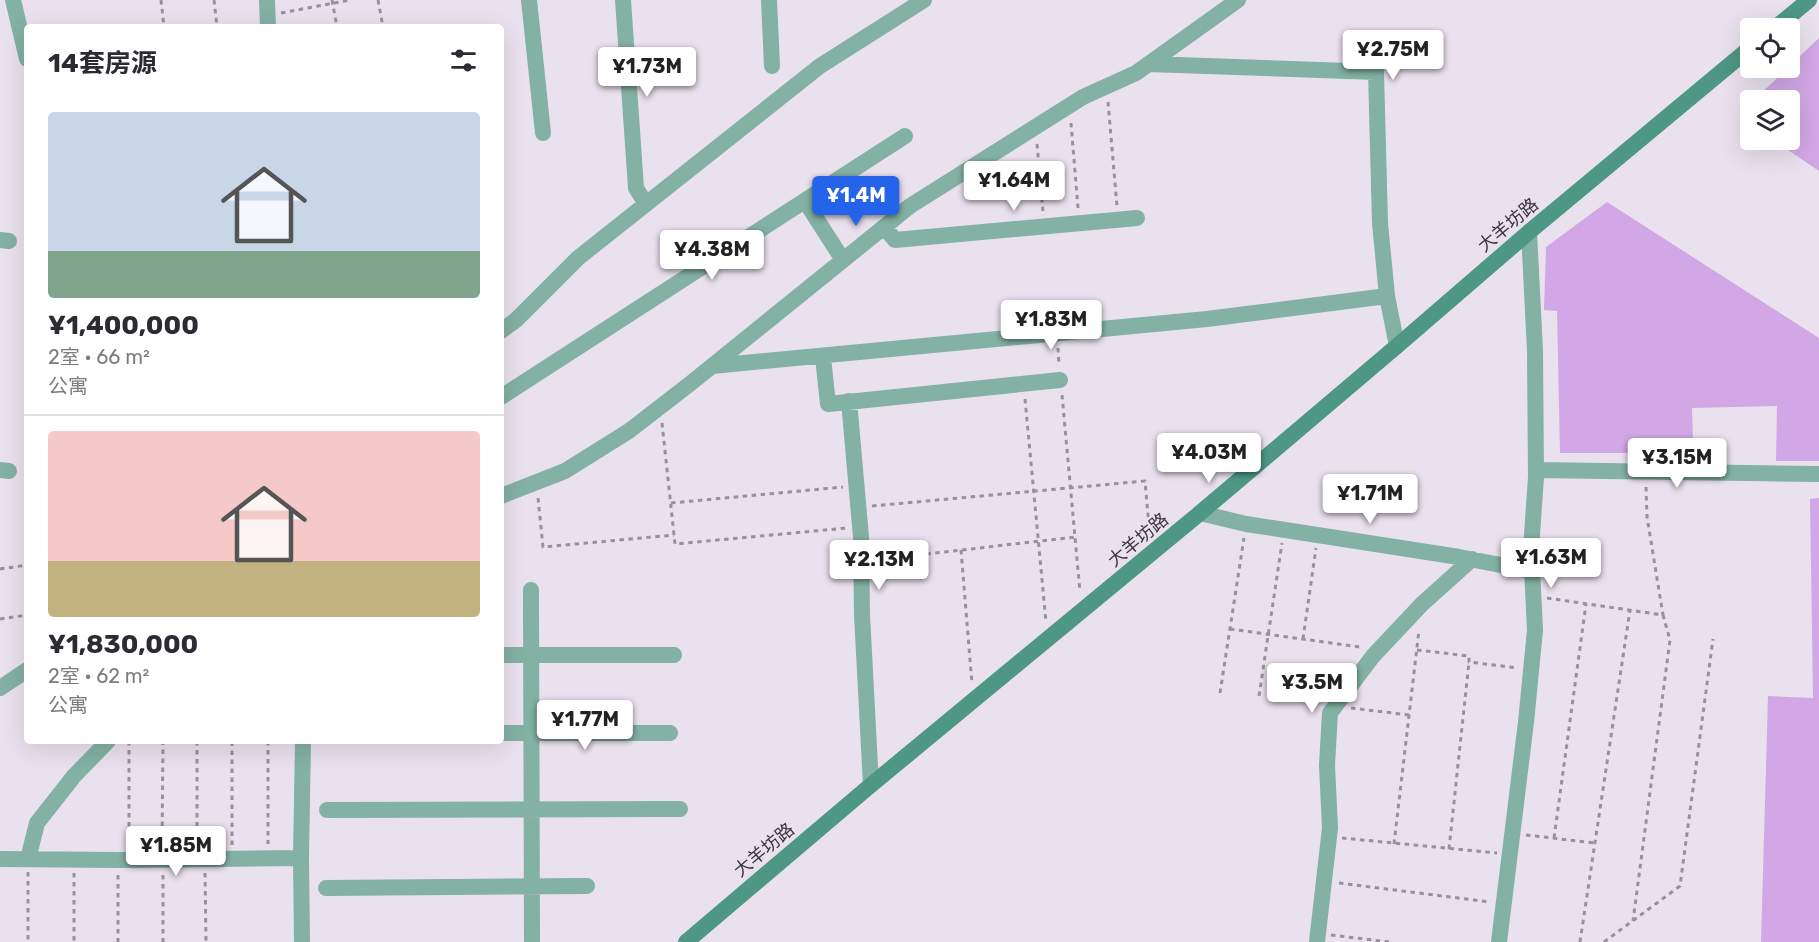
<!DOCTYPE html>
<html lang="zh">
<head>
<meta charset="utf-8">
<style>
	:root { --surface:#fff; --page:#f2f2f3; --text:#2b2b33; --muted:#7c7c81; --line:#e1e1e2; --accent:#2563eb }
	body { margin:0; font-family:Rubik,"Noto Sans SC",sans-serif; background:var(--page); color:var(--text); height:100vh; display:flex; flex-direction:column; font-size:22px; white-space:nowrap }
	* { box-sizing:border-box; margin:0 }
	p { font-size:20px; color:var(--muted) }
	.icon { flex:none; width:33px; height:33px; fill:none; stroke:currentColor; stroke-width:2; stroke-linecap:round; stroke-linejoin:round }
	.map { position:relative; flex:1; overflow:hidden }
	.panel { position:absolute; left:24px; top:24px; width:480px; height:720px; display:flex; flex-direction:column; background:var(--surface); border-radius:6px; box-shadow:0 6px 24px #0002 }
	.panel>* { flex:none }
	.tools { position:absolute; left:1740px; top:18px; display:grid; gap:12px }
	.tools a { display:grid; place-items:center; width:60px; height:60px; border-radius:6px; background:var(--surface); box-shadow:0 6px 24px #0002; font-size:30px }
	.price { position:absolute; translate:-50% -51px; padding:0 14px; border-radius:6px; background:#fff; color:#222; font-size:20px; line-height:39px; filter:drop-shadow(0 2px 3px #0008) }
	.price::after { content:''; position:absolute; left:50%; top:36px; width:18px; height:14px; margin-left:-9px; background:inherit; clip-path:polygon(0 0,100% 0,50% 100%) }
	.price.current { background:var(--accent); color:#fff }
	ul { padding:0; list-style:none }
	li { display:grid; align-content:center; gap:12px; height:318px; padding:0 24px }
	li+li { border-top:2px solid var(--line) }
	li span { display:grid; place-items:center; height:186px; border-radius:6px; color:#555 }
	li>.icon { margin-inline-start:auto }
	span .icon { width:108px; height:108px; fill:#fffc; stroke-width:1 }
	li b { font-size:26px }
	h2 { display:flex; justify-content:space-between; align-items:center; height:72px; padding:0 24px; font-size:26px }
	.map>svg:first-child { display:block }
	.green { fill:#d2a7e5 }
	.lines { fill:none; stroke-linecap:round; stroke-linejoin:round }
	.path { stroke:#97919a; stroke-width:3; stroke-dasharray:4.5 4.5; stroke-linecap:butt }
	.minor { stroke:#83b1a3; stroke-width:16 }
	.secondary { stroke:#4d9783; stroke-width:16 }
	.labels { text-anchor:middle; stroke-width:4.5; stroke-linejoin:round; paint-order:stroke }
	.street-label { font-size:18px; fill:#39363b; stroke:#eae1ee }
</style>
</head>
<body>
<div class="map">
<svg width="1819" height="942" viewBox="0 0 1819 942">
	<rect width="100%" height="100%" fill="#eae1ee"/>
	<path class="green" d="M1819,38V171L1773,140H1790V100H1754Z
		M1607,202L1819,338V461H1776L1777,406L1692,408L1693,440H1669L1668,453H1560L1557,311L1544,310L1546,247Z
		M1819,498V942H1761L1768,696L1813,698L1810,499Z"/>
	<g class="lines">
		<path class="path" d="M161,0L164,27
			M214,0L217,27
			M332,0L337,27
			M378,0L383,27
			M281,13L350,0
			M1108,102L1117,206
			M1071,123L1078,208
			M1037,144L1043,212
			M1058,348L1059,365
			M1062,395L1080,592
			M1025,399L1046,622
			M662,423L675,544L847,528
			M1646,487L1647,517L1663,615
			M538,498L543,547L674,535
			M671,503L843,487
			M872,506L1145,481L1150,537
			M961,550L972,684
			M875,567L906,563L918,555L1075,537
			M0,569L27,565
			M1547,598L1663,615L1670,640L1633,921
			M0,619L27,615
			M1230,629L1360,647
			M1303,639L1316,548
			M1417,650L1469,656V662L1518,668
			M1220,693L1244,538
			M1259,696L1282,543
			M1351,708L1409,715
			M129,741V846
			M197,741V845
			M268,741V844
			M1526,835L1595,843
			M1342,838L1497,853
			M1554,838L1586,604
			M162,844L163,741
			M1394,844L1419,630
			M232,845V741
			M1449,849L1469,662
			M28,872V942
			M74,873V942
			M205,873L206,942
			M118,875V942
			M163,875V942
			M1339,883L1490,902
			M1331,935L1389,942
			M1580,942L1630,610
			M1604,942L1680,886L1713,639"/>
		<path class="minor" d="M13,0L27,59
			M267,0L268,27
			M529,0L543,133
			M623,0L636,188L646,204
			M769,0L772,66
			M1148,64L1376,72L1380,223L1387,296L1397,346
			M805,201L843,260
			M884,227L895,240L1137,218
			M0,240L9,241
			M501,331L516,320L578,258L820,66L924,0
			M823,357L828,404L1060,380
			M712,366L1207,319L1387,296
			M501,397L905,136
			M849,401L861,537L862,615L871,785
			M0,470L9,471
			M1536,470L1819,474
			M501,496L565,471L629,431L691,383L910,206L1083,97L1136,73L1238,0
			M1200,513L1246,524L1459,557L1532,571
			M531,590L532,942
			M501,655H674
			M0,688L27,670
			M501,733H670
			M327,810L680,809
			M301,858L303,741
			M0,859L118,860L301,858L302,942
			M28,859L37,823L74,776L108,741
			M326,888L587,886
			M1317,942L1330,828L1327,765L1330,713L1373,656L1422,604L1472,559
			M1499,942L1526,722L1535,630L1531,549L1536,477L1535,351L1529,232"/>
		<path class="secondary" d="M1775,28L1809,0
			M686,942L871,785L1200,513L1397,346L1529,232L1750,48"/>
	</g>
	<g class="labels">
		<g class="street-label">
			<text transform="translate(1508 225) rotate(-40)" y="6">大羊坊路</text>
			<text transform="translate(1138 540) rotate(-40)" y="6">大羊坊路</text>
			<text transform="translate(764 850) rotate(-40)" y="6">大羊坊路</text>
		</g>
	</g>
</svg>
<div class="tools">
<a><svg class="icon" aria-label="locate" viewBox="0 0 24 24"><circle cx="12" cy="12" r="6"/><path d="M12 2v4M12 18v4M2 12h4M18 12h4"/></svg></a>
<a><svg class="icon" aria-label="layers" viewBox="0 0 24 24"><path d="M12 4l9 5-9 5-9-5zM3 14l9 5 9-5"/></svg></a>
</div>
<b class="price" style="left:1393px;top:81px">¥2.75M</b>
<b class="price" style="left:647px;top:98px">¥1.73M</b>
<b class="price" style="left:1014px;top:212px">¥1.64M</b>
<b class="price current" style="left:856px;top:227px">¥1.4M</b>
<b class="price" style="left:712px;top:281px">¥4.38M</b>
<b class="price" style="left:1051px;top:351px">¥1.83M</b>
<b class="price" style="left:1209px;top:484px">¥4.03M</b>
<b class="price" style="left:1677px;top:489px">¥3.15M</b>
<b class="price" style="left:1370px;top:525px">¥1.71M</b>
<b class="price" style="left:1551px;top:589px">¥1.63M</b>
<b class="price" style="left:879px;top:591px">¥2.13M</b>
<b class="price" style="left:1312px;top:714px">¥3.5M</b>
<b class="price" style="left:585px;top:751px">¥1.77M</b>
<b class="price" style="left:176px;top:877px">¥1.85M</b>
<section class="panel">
<h2>14套房源<svg class="icon" aria-label="filters" viewBox="0 0 24 24"><path d="M4 7h16M4 17h16"/><circle cx="9" cy="7" r="2"/><circle cx="15" cy="17" r="2"/></svg></h2>
<ul>
<li><span style="background:linear-gradient(#c9d6e8 75%,#7fa58c 0)"><svg class="icon" aria-label="home" viewBox="0 0 24 24"><path d="M3 11l9-7 9 7M6 9v11h12V9"/></svg></span><div><b>¥1,400,000</b><p>2室 · 66 m²</p><p>公寓</p></div></li>
<li><span style="background:linear-gradient(#f6c9c9 70%,#c2b280 0)"><svg class="icon" aria-label="home" viewBox="0 0 24 24"><path d="M3 11l9-7 9 7M6 9v11h12V9"/></svg></span><div><b>¥1,830,000</b><p>2室 · 62 m²</p><p>公寓</p></div></li>
</ul>
</section>
</div>
</body>
</html>
